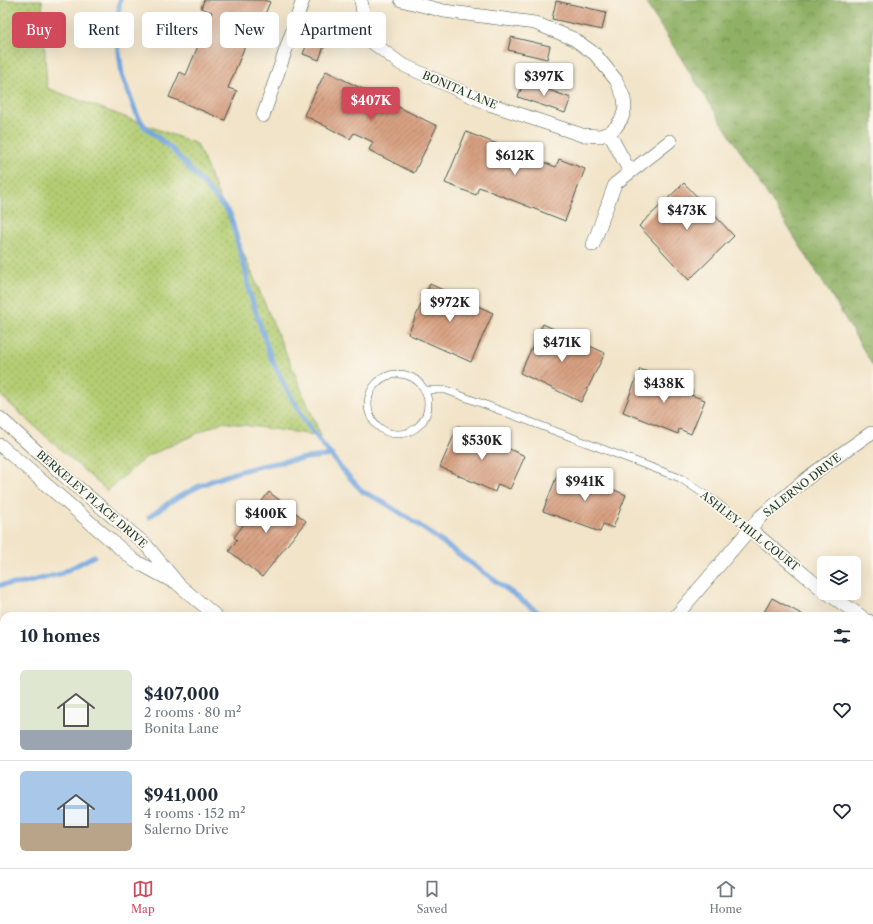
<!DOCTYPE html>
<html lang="en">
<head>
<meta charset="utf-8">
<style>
	:root { --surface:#fff; --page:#f6f6f7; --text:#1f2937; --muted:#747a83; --line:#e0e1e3; --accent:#d1495b }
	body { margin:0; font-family:"Libre Caslon Text",serif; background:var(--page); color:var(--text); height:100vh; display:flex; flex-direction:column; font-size:15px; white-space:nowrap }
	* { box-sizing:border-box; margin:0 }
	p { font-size:13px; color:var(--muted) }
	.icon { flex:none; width:22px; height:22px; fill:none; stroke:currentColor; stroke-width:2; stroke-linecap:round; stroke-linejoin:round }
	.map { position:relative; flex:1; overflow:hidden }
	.side { position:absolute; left:0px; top:612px; width:873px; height:256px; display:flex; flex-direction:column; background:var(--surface); border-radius:12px 12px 0 0; box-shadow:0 4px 16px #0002 }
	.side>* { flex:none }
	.top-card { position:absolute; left:12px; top:12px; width:400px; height:36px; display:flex; gap:8px }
	.fabs { position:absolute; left:817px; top:556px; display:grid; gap:8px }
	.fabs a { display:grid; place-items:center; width:44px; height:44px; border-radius:6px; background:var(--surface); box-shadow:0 4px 16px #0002; font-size:20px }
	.price { position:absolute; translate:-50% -34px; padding:0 9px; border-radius:4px; background:#fff; color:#222; font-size:13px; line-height:26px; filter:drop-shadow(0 1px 2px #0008) }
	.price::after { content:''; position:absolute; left:50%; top:24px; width:12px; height:9px; margin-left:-6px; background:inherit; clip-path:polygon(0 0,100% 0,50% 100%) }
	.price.on { background:var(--accent); color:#fff }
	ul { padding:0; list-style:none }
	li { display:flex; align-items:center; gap:12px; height:100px; padding:0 20px }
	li+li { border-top:1px solid var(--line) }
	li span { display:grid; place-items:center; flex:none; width:112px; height:80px; border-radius:6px; color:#555 }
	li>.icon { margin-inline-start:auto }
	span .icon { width:48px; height:48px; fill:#fffc; stroke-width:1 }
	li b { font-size:17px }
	h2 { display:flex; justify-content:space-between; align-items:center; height:48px; padding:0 20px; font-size:17px }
	.pill { padding:0 14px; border-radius:6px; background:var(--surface); box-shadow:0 4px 16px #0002; font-size:14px; line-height:36px }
	.pill.on { background:var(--accent); color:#fff }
	.tab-bar { display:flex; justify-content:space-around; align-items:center; height:56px; border-top:1px solid var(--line); background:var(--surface); font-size:11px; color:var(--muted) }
	.tab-bar a { display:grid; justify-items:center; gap:2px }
	.tab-bar .on { color:var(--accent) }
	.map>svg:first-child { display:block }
	.grass { fill:url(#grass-dots); stroke:#6a8554 }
	.forest { fill:url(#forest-crowns); stroke:#57764c }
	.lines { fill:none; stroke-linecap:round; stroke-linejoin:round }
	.stream { stroke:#73a6df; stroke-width:5 }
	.building { fill:url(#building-hatch) }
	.service-casing { stroke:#3f564a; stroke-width:8 }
	.minor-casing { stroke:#3f564a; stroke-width:14 }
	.service { stroke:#fff; stroke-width:7 }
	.minor { stroke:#fff; stroke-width:13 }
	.labels { text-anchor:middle; stroke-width:3.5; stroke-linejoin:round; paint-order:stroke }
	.street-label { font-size:11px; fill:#1f3d34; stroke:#fbf7ec }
</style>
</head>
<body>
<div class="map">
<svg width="873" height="868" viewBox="0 0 873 868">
	<defs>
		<pattern id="grass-dots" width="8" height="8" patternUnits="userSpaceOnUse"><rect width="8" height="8" fill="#b4cd73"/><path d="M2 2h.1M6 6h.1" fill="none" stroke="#92a85f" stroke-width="1.8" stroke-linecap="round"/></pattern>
		<pattern id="forest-crowns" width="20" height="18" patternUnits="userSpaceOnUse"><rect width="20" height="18" fill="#8fb065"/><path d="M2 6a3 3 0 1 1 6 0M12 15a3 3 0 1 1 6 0" fill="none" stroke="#749054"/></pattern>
		<pattern id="building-hatch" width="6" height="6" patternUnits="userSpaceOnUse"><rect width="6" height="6" fill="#d8a082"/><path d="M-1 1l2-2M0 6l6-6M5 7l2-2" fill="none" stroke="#af846b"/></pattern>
	</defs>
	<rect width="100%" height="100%" fill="#fbf7ec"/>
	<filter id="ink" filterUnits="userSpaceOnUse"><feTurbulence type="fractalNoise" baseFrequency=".025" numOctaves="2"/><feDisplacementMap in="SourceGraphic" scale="8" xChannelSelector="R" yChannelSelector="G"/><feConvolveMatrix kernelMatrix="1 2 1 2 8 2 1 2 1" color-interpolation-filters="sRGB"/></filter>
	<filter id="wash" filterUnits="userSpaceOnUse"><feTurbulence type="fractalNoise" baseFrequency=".012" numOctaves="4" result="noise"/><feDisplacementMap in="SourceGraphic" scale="16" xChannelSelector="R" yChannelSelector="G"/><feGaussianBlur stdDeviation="0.9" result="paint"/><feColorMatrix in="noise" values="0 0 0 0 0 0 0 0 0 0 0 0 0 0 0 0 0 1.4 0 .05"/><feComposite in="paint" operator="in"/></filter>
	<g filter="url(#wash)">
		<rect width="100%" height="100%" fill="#f2e4c9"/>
		<path class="grass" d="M0,0H42L47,88L197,144L321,436L222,422L146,457L107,491L0,395Z"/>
		<path class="forest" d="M644,0H873V366L833,298Z"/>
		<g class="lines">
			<path class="stream" d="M120,0L116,30L122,75L137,115L145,127L172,149L230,214L246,272L250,294L271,358L285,386L307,424L341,468L363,492L380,500L416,523L538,612L541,616
				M149,517C160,510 170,501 182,495C228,469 279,461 332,455
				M0,585L25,583L60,574L94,556
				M869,805L873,807"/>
		</g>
		<g id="blocks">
			<path class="building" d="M204,0H264L270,2L258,31L252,29L228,88L237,91L225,120L169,97L180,72L186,75L212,12L201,8Z
				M556,1L606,12L602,30L552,19Z
				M315,24L330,29L319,60L303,54Z
				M511,37L550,46L547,59L508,50Z
				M326,71L437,126L414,173L369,150L373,142L354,133L350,139L304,115Z
				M524,81L571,98L565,113L518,97Z
				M466,132L556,167L559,159L585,169L565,221L479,187L476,195L445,183Z
				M684,183L734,236L689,280L639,226Z
				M430,284L493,313L471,362L408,334Z
				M543,324L605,353L581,402L520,373Z
				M640,369L693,391L691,395L705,400L691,434L679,429L678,434L623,412Z
				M458,426L525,456L510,489L498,484L495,492L440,467Z
				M575,472L613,486L612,489L626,495L613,528L603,524L600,532L543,511L558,473L572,479Z
				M269,492L306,521L262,577L229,551L237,540L234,537Z
				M772,598L805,616H762Z
				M869,740L873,742V762L869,760Z
				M4,797V829L0,825V801Z
				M0,845L4,850V861L0,864Z
				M119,864H181L184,868H114Z
				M260,864H327L330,868H263Z
				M600,864H659L654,868H603Z
				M730,864H799L795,868H734Z"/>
		</g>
	</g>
	<g filter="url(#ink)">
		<use href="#blocks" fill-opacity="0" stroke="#3f564a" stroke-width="1"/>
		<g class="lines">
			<g class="service-casing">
				<path id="service" d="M368 404a30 30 0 1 1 60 0a30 30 0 1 1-60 0Z
					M425,390H446L680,478L713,500L750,529"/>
			</g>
			<g class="minor-casing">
				<path id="minor" d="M361,0L366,32L373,43L401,64L489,104L582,135L600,136L609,133L616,127L622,118L625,108L624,98L616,80L595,54L574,39L535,23L444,11L401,0
					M263,116L303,0
					M609,133L630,172
					M593,245L615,184L670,141
					M0,418L63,475L146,545L179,585L216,616
					M0,445L135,561L172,581
					M750,529L824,591
					M827,593L861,616
					M676,616L761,516L815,472L871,433
					M869,621L873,623
					M221,864L224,868
					M495,864L498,868
					M680,864L683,868
					M52,868L57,864
					M459,868L463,864"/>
			</g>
			<use href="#service" class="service"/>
			<use href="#minor" class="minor"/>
		</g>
	</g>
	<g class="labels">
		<g class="street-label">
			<text transform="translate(460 90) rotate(23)" y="4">BONITA LANE</text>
			<text transform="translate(802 485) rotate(-38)" y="4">SALERNO DRIVE</text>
			<text transform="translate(92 499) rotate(41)" y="4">BERKELEY PLACE DRIVE</text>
			<text transform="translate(750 531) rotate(38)" y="4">ASHLEY HILL COURT</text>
		</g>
	</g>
</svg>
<div class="fabs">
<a><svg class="icon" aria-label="layers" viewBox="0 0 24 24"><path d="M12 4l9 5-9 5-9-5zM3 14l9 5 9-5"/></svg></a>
</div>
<b class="price" style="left:544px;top:97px">$397K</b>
<b class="price on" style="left:371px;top:121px">$407K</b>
<b class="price" style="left:515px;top:176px">$612K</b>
<b class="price" style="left:687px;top:231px">$473K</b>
<b class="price" style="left:450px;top:323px">$972K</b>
<b class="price" style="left:562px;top:363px">$471K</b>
<b class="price" style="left:664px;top:404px">$438K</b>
<b class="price" style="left:482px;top:461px">$530K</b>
<b class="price" style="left:585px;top:502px">$941K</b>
<b class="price" style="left:266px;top:534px">$400K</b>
<div class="top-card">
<a class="pill on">Buy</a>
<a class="pill">Rent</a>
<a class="pill">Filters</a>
<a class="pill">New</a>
<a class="pill">Apartment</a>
</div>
<section class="side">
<h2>10 homes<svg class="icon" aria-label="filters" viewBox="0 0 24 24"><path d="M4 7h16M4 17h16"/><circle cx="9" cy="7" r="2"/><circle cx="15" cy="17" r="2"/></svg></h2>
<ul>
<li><span style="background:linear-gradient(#dfe7d0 75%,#9aa5b1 0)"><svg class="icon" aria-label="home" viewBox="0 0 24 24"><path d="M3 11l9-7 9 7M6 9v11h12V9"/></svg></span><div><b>$407,000</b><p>2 rooms · 80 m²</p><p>Bonita Lane</p></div><svg class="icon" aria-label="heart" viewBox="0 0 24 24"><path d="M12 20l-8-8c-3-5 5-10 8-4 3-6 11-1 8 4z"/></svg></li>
<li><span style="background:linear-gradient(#a9c7e8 65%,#b9a48a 0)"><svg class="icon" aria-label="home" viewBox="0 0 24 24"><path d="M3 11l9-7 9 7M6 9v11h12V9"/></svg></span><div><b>$941,000</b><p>4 rooms · 152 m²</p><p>Salerno Drive</p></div><svg class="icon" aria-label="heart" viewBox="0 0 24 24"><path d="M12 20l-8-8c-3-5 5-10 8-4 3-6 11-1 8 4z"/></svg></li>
</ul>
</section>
</div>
<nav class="tab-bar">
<a class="on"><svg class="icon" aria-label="map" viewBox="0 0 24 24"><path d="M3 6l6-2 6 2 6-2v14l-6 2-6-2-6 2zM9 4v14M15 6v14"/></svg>Map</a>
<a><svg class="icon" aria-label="saved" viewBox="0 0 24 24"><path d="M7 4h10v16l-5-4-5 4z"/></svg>Saved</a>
<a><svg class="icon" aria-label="home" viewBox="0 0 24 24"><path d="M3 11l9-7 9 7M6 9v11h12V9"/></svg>Home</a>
</nav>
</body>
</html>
